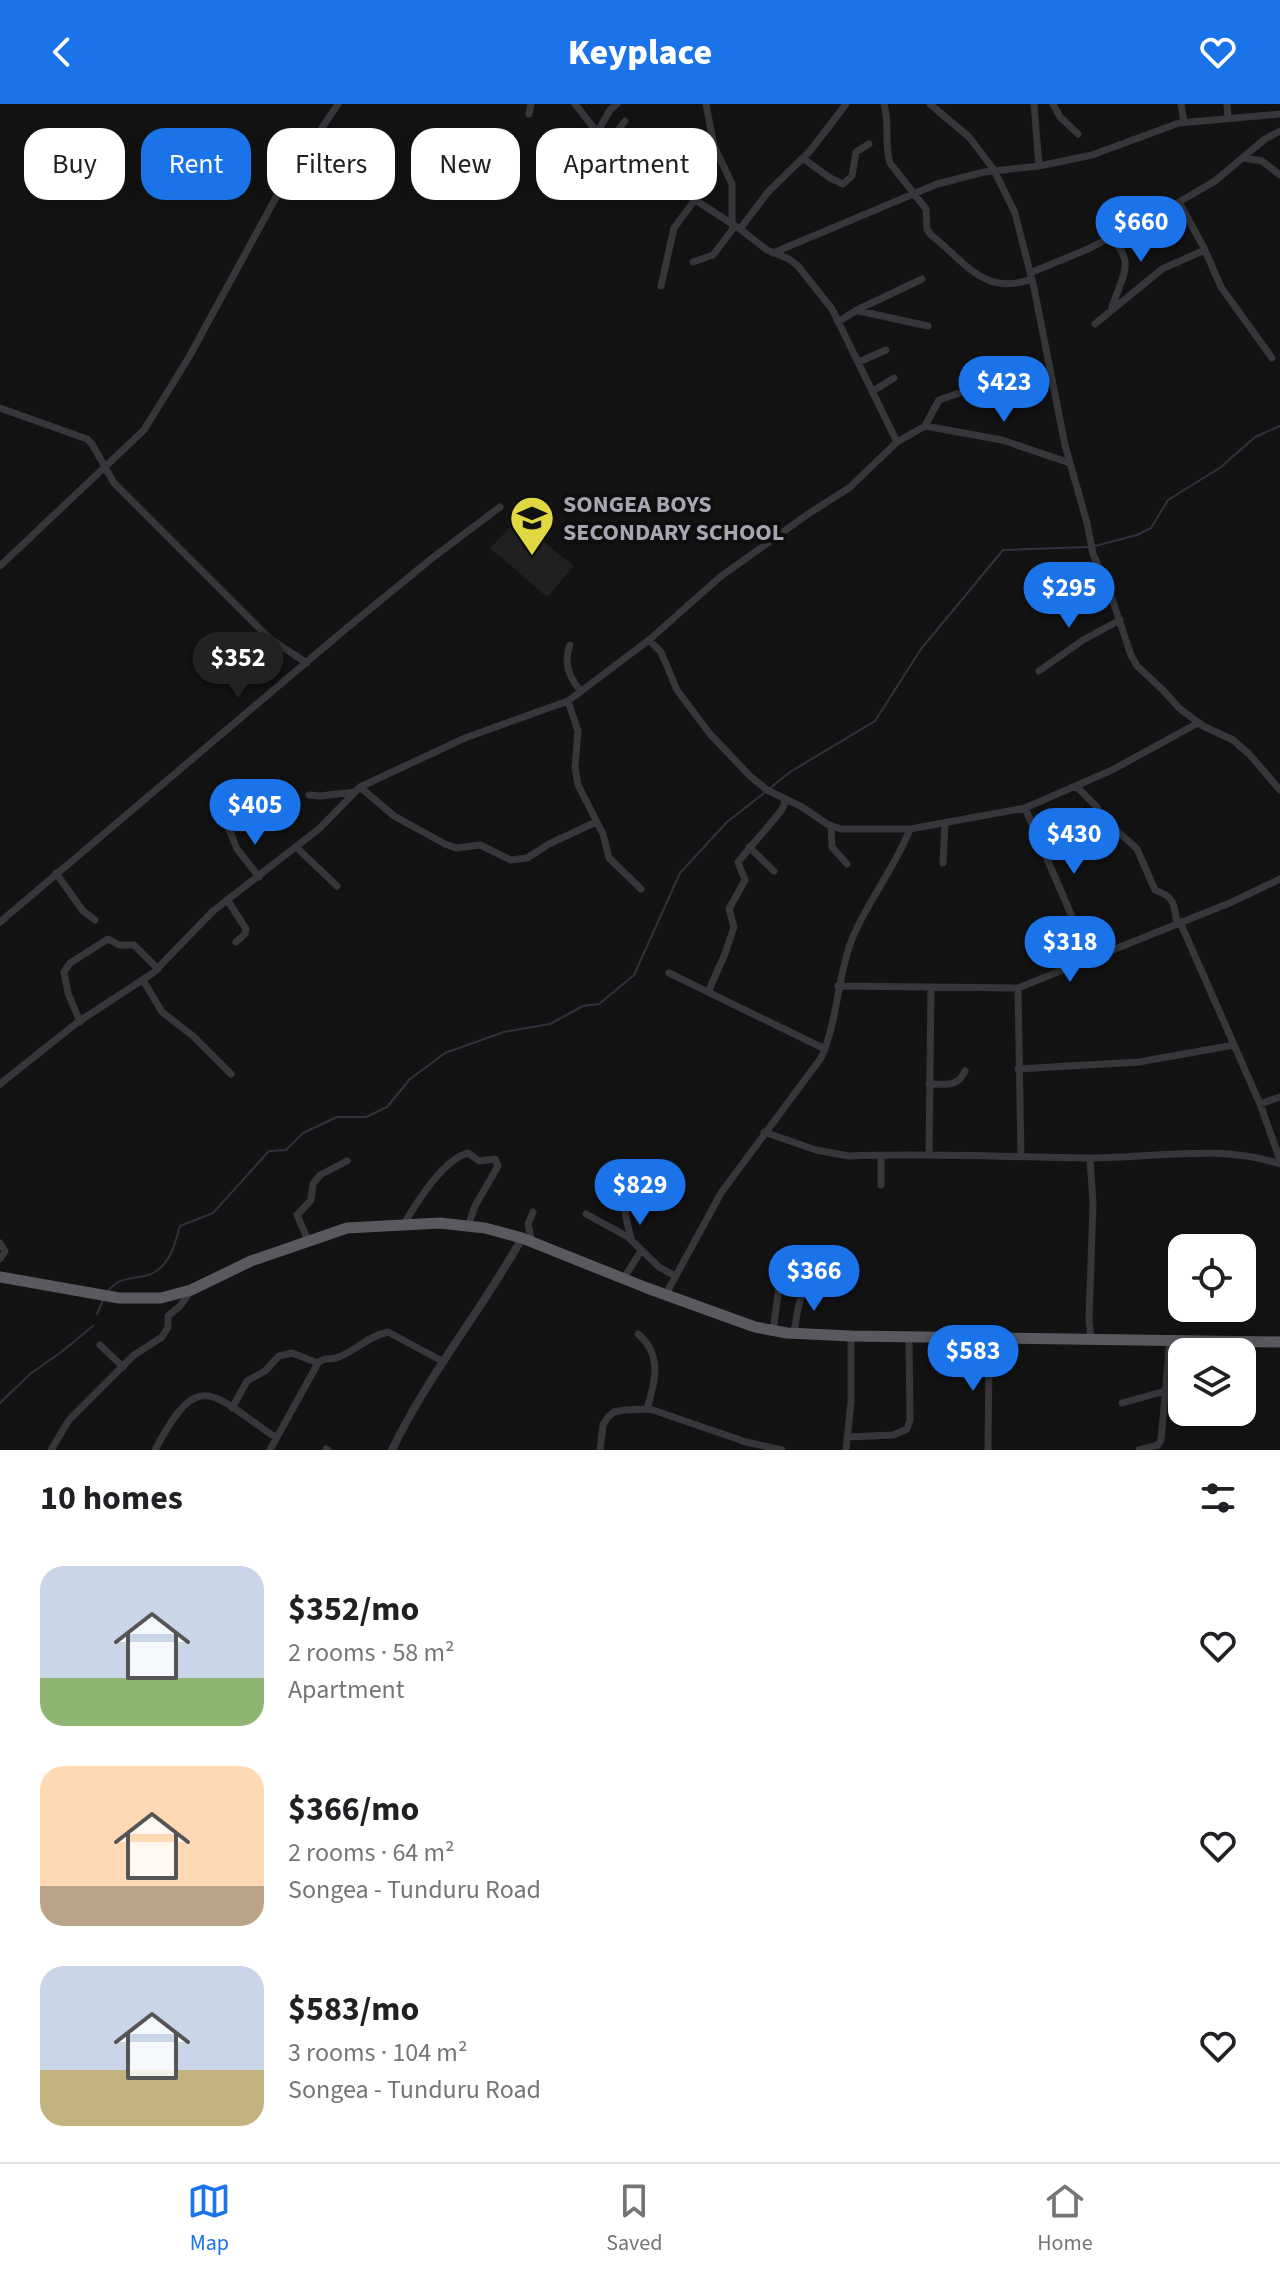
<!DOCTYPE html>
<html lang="en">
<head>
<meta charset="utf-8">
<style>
	:root { --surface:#fff; --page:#f2f2f2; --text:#202124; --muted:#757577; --line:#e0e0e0; --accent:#1a73e8 }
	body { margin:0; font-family:"Source Sans 3",sans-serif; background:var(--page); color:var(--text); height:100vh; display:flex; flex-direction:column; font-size:30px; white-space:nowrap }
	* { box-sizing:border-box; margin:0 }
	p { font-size:26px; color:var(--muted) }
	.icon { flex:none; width:44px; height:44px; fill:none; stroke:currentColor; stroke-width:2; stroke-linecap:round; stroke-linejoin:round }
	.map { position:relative; height:1346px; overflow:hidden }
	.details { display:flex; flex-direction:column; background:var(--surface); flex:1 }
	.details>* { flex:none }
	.guide { position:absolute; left:24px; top:24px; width:800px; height:72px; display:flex; gap:16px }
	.buttons { position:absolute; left:1168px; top:1130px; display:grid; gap:16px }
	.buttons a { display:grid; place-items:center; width:88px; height:88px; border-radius:16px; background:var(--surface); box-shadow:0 4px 20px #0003; font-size:40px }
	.price { position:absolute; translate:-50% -68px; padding:0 18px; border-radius:28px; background:var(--accent); color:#fff; font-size:26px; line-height:52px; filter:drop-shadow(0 2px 4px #0008) }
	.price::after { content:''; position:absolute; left:50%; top:48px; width:24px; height:18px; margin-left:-12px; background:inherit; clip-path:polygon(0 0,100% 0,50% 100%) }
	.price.selected { background:#222; color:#fff }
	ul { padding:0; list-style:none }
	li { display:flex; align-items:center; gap:24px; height:200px; padding:0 40px }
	li span { display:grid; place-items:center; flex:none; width:224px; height:160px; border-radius:24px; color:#555 }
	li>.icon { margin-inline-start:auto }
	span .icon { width:96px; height:96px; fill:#fffc; stroke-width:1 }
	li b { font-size:34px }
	h2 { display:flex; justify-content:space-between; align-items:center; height:96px; padding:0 40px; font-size:34px }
	.tag { padding:0 28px; border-radius:24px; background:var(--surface); box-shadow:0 4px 20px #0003; font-size:28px; line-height:72px }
	.tag.selected { background:var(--accent); color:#fff }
	header { display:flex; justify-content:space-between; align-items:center; height:104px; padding:0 40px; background:var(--accent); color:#fff; font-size:36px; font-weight:800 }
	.tabs { display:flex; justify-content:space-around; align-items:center; height:112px; border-top:2px solid var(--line); background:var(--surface); font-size:22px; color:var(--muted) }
	.tabs a { display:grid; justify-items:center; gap:4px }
	.tabs .selected { color:var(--accent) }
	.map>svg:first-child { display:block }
	.built { fill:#201f21 }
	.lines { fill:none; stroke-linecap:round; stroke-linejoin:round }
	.stream { stroke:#2e323c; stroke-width:2 }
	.minor { stroke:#37363b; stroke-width:7 }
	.tertiary { stroke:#37363b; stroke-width:8 }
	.trunk { stroke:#595960; stroke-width:11 }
	.labels { text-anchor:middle; stroke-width:8; stroke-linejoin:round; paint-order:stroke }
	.poi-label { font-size:24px; font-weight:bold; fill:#a6a6b3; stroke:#0e0e0f; text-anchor:start }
</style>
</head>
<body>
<header><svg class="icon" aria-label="back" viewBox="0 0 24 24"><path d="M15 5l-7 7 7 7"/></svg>Keyplace<svg class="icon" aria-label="heart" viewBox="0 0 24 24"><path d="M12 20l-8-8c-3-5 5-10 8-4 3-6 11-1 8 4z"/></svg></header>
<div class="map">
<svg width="1280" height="1346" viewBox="0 0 1280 1346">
	<rect width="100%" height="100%" fill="#131314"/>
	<path class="built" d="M517,416L574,462L547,493L490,444Z"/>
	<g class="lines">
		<path class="stream" d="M1095,442L1137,431L1151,424L1168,396L1221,363L1255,333L1280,322
			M769,685L790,668L875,617L921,545L1003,446L1089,443
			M108,1187C122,1169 141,1177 155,1168C171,1158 175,1139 180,1122L213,1109L269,1047L286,1046L303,1029L337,1013H366L387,1003L410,975L445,949L504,928L550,920L583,902L599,900L634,871L680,769L727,718L764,689
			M97,1210L103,1196
			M0,1299L30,1270L60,1249L93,1222"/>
		<path class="minor" d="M575,0L604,37L740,125L767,146L789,155L798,162L832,205L897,338
			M706,0L714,42L732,80V121
			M884,0C890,20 884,40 890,59L926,105L927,125L931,131C964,156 983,193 1032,175
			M930,0L969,33L994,66L1015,109L1034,184L1065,341L1087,419L1093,450L1109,486L1131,551L1137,562L1163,586L1179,604L1203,622L1233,636L1249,650L1280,686
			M1034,0L1039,62
			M1053,0L1060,13L1078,30
			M1181,0L1184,18
			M1227,0L1228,14
			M529,10L531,0
			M597,29L610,6L617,0
			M608,40L625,17
			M1243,54L1262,57L1280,71
			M804,55L830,74L843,80L852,72L856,48L869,40
			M1179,98L1204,144L1221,183L1272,254
			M740,125L768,88L810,47L846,0
			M1109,133C1138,157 1121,174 1112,203
			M773,149L937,80L984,68L1039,62L1092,51L1179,19L1280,10
			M693,158L713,151L735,122
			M1030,169L1088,145L1179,98L1215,77L1265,35L1280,27
			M661,182L674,124L694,97
			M859,207L928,222
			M838,218L857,206L922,175
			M1095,220L1162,165L1205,146
			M859,258L886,246
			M873,287L894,274
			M0,304L87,335L92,340L114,379L270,535L307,559
			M925,322L1002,336L1070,359
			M0,462L144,326L189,253L280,86L338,0
			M649,536L661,548L677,586L710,630L750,672L767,686L802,703L827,720L841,725H910L1025,704L1112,666L1198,619
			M570,541C563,559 569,574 581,587
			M1039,567L1083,536L1120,516
			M568,597L578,627L575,663L578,681L603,730L609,754L641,785
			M1076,682L1097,703L1102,713L1137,745L1155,786C1175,793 1174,800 1177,820
			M360,683L394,712L445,740L456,744L480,741L511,756L527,754L549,740L596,718
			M309,691L320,692L355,688
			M1025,704L1090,854
			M831,722L832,743L847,760
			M229,725L237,745L259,773
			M296,743L337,782
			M749,743L774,767
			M943,759L945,719
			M56,769L83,807L95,816
			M228,797L246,825L245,830L236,838
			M0,818L342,528L431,455L500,403
			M1180,818L1260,1000L1280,1056
			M669,869L825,945
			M143,876L162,908L193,932L231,970
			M838,882L1018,884L1232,798L1280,775
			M1018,884L1021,1053
			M708,888L725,850L734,823L729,805L745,776L738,758L781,707L786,696
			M80,918L68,889L64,868L70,859L108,835L119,841H134L158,865
			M1018,965L1139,958L1234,941
			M0,980L78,918L153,869L213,807L320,724L360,683L465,634L568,597L649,536L720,473L808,410L849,384L897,338L925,322L939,296L1024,267
			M929,980C944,980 958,984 965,967
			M1260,1000L1280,993
			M764,1028L816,1046L849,1052C928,1049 1007,1053 1086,1054C1151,1055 1217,1039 1280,1060
			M881,1051V1081
			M929,1051L931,883
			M1090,1054L1093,1100L1089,1216L1091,1236
			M631,1063C620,1088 624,1109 631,1134
			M586,1110L628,1133L659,1163L675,1172
			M403,1121C417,1099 442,1056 468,1049L479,1057L495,1055L498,1062L475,1102L468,1122
			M308,1136L297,1111L311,1096L313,1080L320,1071L347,1057
			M532,1138L528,1120L533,1108
			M0,1139L5,1147L0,1155
			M624,1174L641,1147
			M666,1190L721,1089L821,954C838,917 837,873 852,835C868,796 895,764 910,725
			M773,1227L779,1183
			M794,1229C798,1208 797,1179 822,1176
			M638,1230C663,1251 655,1278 647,1305
			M100,1241L123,1263
			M1122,1299L1165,1287
			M232,1304L247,1277L265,1267L279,1252L292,1249L318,1259
			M847,1333L893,1331L907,1325L910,1316L909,1233
			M326,1345L328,1346
			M51,1346L69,1316L134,1251L162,1233L168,1223V1212L180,1202L191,1187
			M155,1346C199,1263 210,1289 275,1333
			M270,1346L318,1259C325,1253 327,1256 336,1254C352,1250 367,1232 388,1228L442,1257
			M600,1346L603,1321L608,1313L614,1308L624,1306L650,1305L746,1338L782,1346
			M846,1346L851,1298V1232
			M988,1346L989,1253L992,1234
			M1139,1346L1158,1341L1161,1336L1170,1236"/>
		<path class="tertiary" d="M392,1346C428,1271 482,1206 522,1134"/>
		<path class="trunk" d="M0,1173L119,1194H161L191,1186L251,1157L347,1124L440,1119L485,1124L522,1134L647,1184L755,1223L787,1229L851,1232L1280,1238"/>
	</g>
	<defs>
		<g id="school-pin" transform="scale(2.3)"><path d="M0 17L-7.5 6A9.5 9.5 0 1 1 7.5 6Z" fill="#dfd841" stroke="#0e0e0f"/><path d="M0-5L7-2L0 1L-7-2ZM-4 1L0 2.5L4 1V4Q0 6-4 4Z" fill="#111"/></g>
	</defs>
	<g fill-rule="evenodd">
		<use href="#school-pin" x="532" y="414"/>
	</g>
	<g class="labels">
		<g class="poi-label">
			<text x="563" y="408">SONGEA BOYS<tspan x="563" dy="28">SECONDARY SCHOOL</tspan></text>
		</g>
	</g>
</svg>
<div class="buttons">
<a><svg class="icon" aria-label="locate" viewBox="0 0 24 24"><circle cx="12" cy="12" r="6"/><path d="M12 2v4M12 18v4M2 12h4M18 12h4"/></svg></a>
<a><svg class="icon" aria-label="layers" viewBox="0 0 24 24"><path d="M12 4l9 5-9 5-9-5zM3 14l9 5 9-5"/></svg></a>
</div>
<b class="price" style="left:1141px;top:160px">$660</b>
<b class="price" style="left:1004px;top:320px">$423</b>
<b class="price" style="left:1069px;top:526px">$295</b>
<b class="price selected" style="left:238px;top:596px">$352</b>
<b class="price" style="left:255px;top:743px">$405</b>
<b class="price" style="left:1074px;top:772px">$430</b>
<b class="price" style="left:1070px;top:880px">$318</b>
<b class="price" style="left:640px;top:1123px">$829</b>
<b class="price" style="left:814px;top:1209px">$366</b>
<b class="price" style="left:973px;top:1289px">$583</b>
<div class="guide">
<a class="tag">Buy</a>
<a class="tag selected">Rent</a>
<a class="tag">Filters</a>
<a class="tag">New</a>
<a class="tag">Apartment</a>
</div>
</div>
<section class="details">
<h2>10 homes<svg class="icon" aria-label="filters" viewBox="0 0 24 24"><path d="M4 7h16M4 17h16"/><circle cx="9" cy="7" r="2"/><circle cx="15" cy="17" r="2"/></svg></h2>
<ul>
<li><span style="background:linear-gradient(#c9d6e8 70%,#8fb573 0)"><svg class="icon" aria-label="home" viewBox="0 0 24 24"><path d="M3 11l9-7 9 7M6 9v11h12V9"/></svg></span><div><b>$352/mo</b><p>2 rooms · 58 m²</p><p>Apartment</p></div><svg class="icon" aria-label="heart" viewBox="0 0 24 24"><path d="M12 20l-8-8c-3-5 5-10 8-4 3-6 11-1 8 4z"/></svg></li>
<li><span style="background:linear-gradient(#ffd9b3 75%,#b9a48a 0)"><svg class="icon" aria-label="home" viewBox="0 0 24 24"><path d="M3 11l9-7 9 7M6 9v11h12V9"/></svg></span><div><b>$366/mo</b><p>2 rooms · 64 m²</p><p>Songea - Tunduru Road</p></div><svg class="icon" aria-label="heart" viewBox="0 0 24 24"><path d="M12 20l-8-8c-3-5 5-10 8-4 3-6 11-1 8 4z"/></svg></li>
<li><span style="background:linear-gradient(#c9d6e8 65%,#c2b280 0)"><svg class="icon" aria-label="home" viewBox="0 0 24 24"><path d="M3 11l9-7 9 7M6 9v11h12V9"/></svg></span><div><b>$583/mo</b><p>3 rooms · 104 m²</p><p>Songea - Tunduru Road</p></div><svg class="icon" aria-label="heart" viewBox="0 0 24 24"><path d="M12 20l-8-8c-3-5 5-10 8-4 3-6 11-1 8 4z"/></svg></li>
</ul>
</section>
<nav class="tabs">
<a class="selected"><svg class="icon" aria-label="map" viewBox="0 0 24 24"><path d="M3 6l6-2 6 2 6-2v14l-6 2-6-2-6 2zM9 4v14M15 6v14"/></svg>Map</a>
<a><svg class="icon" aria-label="saved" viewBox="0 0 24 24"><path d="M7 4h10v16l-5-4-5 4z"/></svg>Saved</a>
<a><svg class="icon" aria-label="home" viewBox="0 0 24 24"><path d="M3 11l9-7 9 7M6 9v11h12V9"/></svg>Home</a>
</nav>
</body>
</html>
